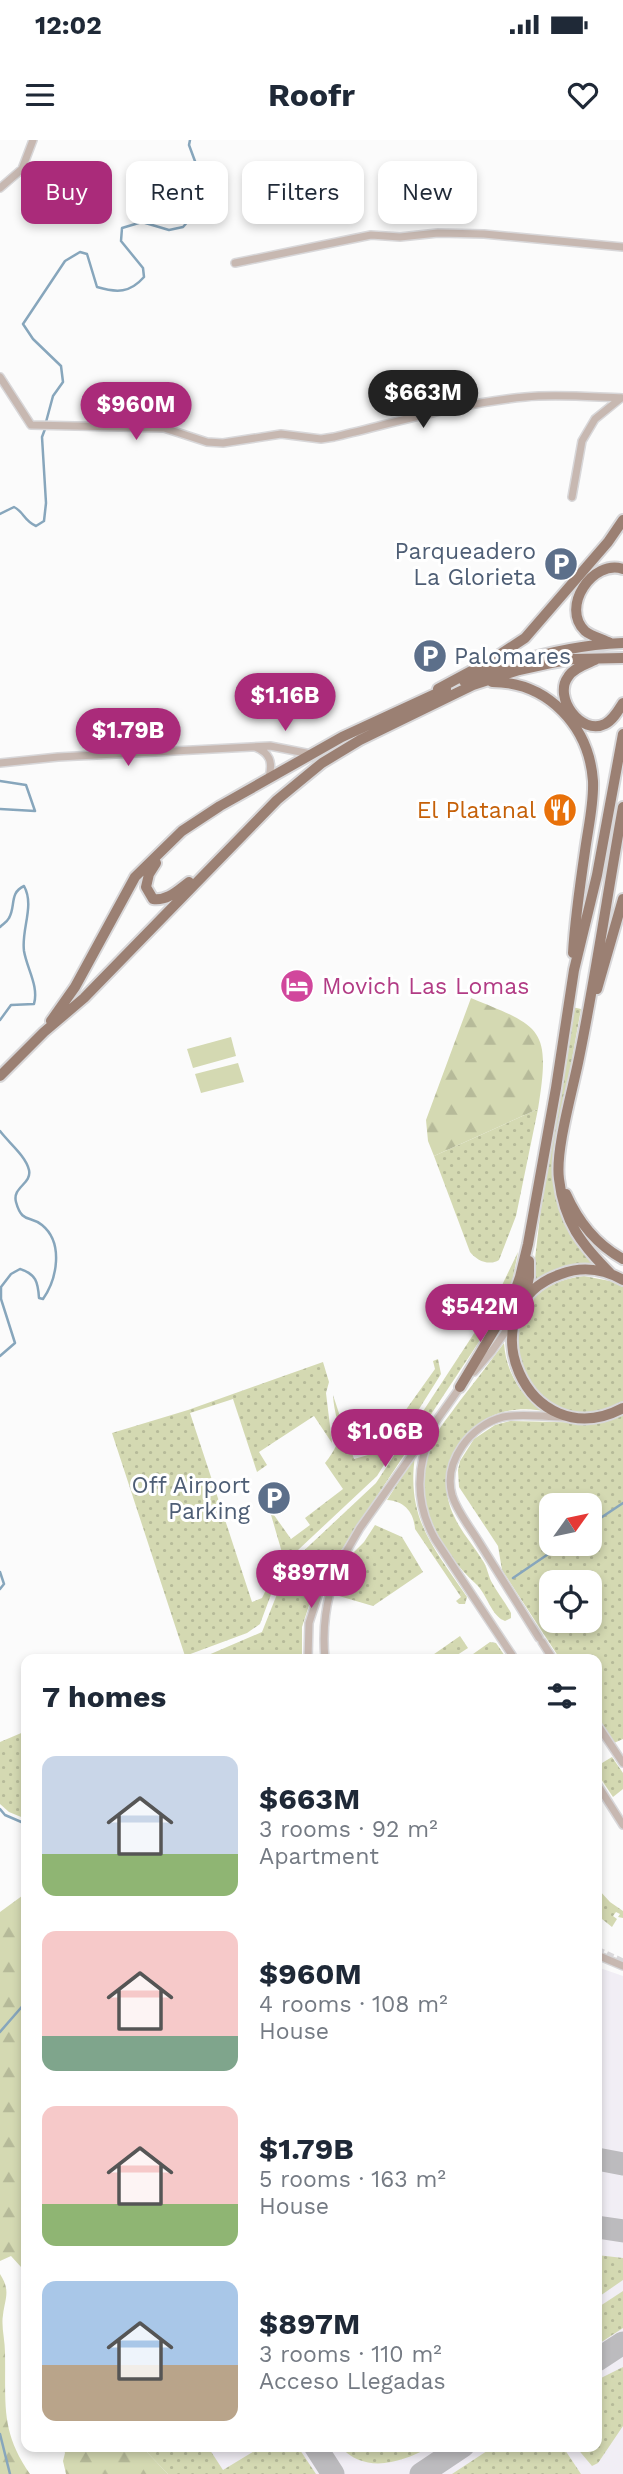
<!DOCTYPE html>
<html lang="en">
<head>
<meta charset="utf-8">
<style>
	:root { --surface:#fff; --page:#f6f6f7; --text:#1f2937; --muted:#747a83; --accent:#aa2b7a }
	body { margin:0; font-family:"Work Sans",sans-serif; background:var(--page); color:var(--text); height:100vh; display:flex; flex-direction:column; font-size:26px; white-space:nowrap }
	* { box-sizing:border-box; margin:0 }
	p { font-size:23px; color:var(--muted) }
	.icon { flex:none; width:38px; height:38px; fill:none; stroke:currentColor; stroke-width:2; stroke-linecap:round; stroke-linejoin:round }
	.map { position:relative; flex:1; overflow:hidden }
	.panel { position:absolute; left:21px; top:1514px; width:581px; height:798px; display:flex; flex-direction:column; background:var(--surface); border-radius:14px; box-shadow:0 4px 10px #0003 }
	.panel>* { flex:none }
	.guide { position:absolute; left:21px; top:21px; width:581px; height:63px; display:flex; gap:14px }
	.needle { width:46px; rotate:57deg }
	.tools { position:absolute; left:539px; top:1353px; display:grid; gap:14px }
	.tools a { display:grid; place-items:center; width:63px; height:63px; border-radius:14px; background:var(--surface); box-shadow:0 4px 10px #0003; font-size:35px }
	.price { position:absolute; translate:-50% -60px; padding:0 16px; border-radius:24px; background:var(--accent); color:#fff; font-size:23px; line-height:46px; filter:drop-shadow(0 2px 4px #0008) }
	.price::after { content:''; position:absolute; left:50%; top:42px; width:21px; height:16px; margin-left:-10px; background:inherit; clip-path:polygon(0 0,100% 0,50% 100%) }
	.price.active { background:#222; color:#fff }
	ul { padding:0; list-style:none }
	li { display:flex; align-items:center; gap:21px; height:175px; padding:0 21px }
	li span { display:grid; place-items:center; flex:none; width:196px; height:140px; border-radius:14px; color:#555 }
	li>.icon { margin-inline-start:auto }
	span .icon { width:84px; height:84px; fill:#fffc; stroke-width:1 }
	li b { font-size:30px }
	h2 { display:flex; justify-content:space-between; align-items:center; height:84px; padding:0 21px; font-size:30px }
	.chip { padding:0 24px; border-radius:14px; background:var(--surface); box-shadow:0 4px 10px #0003; font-size:24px; line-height:63px }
	.chip.active { background:var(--accent); color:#fff }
	.status { display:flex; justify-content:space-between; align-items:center; height:49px; padding:0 35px; background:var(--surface); direction:ltr }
	.status svg { height:19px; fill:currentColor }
	header { display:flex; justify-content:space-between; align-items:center; height:91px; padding:0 21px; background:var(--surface); font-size:32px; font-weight:700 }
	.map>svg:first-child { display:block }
	.built { fill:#f1eef5 }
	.grass { fill:url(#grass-dots); fill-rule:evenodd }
	.forest { fill:url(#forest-firs) }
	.park { fill:#d4d9b2 }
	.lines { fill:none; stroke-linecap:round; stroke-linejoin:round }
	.stream { stroke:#87a6bc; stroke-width:2.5 }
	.taxiway { stroke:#bcbbbe; stroke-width:23 }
	.minor-tunnel { stroke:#dad9db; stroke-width:7; stroke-dasharray:7 3.5; stroke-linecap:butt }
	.minor-casing { stroke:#d8d7d9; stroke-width:10 }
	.primary-casing { stroke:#d8d7d9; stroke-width:14 }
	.minor { stroke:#c7b8b1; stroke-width:7 }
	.primary { stroke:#9b8073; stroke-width:10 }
	.labels { text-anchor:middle; stroke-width:6; stroke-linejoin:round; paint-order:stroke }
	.service-label { font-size:23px; fill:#4e5e75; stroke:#fff; text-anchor:end }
	.food-label { font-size:23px; fill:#c56008; stroke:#fff; text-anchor:end }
	.hotel-label { font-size:23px; fill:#b23c85; stroke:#fff; text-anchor:start }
</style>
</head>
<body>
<div class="status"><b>12:02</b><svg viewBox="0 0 49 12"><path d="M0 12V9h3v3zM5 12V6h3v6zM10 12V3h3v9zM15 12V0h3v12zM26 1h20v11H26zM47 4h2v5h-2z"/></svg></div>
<header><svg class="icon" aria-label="menu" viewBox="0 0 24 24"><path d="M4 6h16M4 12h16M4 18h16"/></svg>Roofr<svg class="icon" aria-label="heart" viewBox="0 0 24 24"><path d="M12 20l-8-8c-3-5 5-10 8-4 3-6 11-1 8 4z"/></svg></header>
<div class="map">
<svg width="623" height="2334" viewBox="0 0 623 2334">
	<defs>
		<pattern id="grass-dots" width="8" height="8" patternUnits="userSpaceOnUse" patternTransform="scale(1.75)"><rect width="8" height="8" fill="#d4d9b2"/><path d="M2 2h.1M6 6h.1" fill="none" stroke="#b6ba99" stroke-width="1.8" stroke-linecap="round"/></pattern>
		<pattern id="forest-firs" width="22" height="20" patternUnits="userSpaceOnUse" patternTransform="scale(1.75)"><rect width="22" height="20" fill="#d4d9b2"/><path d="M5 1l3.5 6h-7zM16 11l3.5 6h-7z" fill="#b6ba99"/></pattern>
	</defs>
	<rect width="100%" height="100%" fill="#fbfbfb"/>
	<path class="built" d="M597,1827L623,1836V2334H168L142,2307L597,2306Z"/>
	<path class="grass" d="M572,867L581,869L553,1025C553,1067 567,1100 600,1127C573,1128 553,1128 532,1145L546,1024L567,920Z
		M538,969L516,1076L499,1120C489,1126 477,1121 470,1112L434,1016Z
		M518,1112L511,1148L494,1179L313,1453L302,1487V1519H199L262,1492L287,1429L295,1419L376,1343L492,1166Z
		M584,1136L610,1141L623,1147V1262C525,1317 465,1149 584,1136Z
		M504,1203C506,1232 520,1255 543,1271C518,1266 493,1271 473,1288C448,1309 439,1346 454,1376C461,1392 474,1406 483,1421C487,1427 488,1434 491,1441C497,1452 505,1462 511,1473V1478L505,1481C491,1476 487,1454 476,1444C438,1409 408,1354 432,1302C439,1287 450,1275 459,1262C474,1243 489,1223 504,1203Z
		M438,1219L441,1234L377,1336L282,1425L260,1484L247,1493L185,1516L112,1293L188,1270L323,1222L329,1242L326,1253L332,1303L314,1276L259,1312L267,1325L257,1332L233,1259L190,1273L252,1462L262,1458L283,1416L269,1368L291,1399L310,1385L305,1378L343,1349L325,1323C349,1293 335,1288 333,1255L354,1319L375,1313L435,1229L433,1221Z
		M623,1274V1599L614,1603L597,1577V1519H560L502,1430L498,1406L459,1347L458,1330L460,1321L474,1299L495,1285L510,1281L598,1283ZM551,1365H590V1404H551ZM551,1442H590V1480H551Z
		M415,1316C406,1379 434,1408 467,1457L465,1464H459L456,1461L461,1457L415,1389C414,1372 404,1361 387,1360Z
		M375,1385L402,1397L423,1432L373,1466L339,1456L340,1450L336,1449L351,1415L364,1402Z
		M460,1496L468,1508L451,1519H427Z
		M490,1502L496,1503L507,1519H466Z
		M26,1591V1679L9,1672L0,1664V1602Z
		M612,1617L623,1633V1649L613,1657L597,1633V1626Z
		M599,1750L610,1762L623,1771V1778L618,1777L620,1774L616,1772L613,1776L617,1779L612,1787L597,1775V1751Z
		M597,2115L623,2118V2140L597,2158Z
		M623,2151V2188L597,2205V2168Z
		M623,2227V2286L598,2323L592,2326L576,2307L597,2306V2240Z
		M142,2307H208L223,2330L261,2307H298L316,2334H168Z
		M340,2307H431C399,2323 367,2334 340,2307Z
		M493,2307H563L581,2334H452Z"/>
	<path class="forest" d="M471,858C542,887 551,888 538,969L434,1016L428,1001L426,980Z
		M26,1753V2128L21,2127L11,2116L0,2121V1772Z
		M0,2134C11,2151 5,2158 3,2175C1,2186 5,2200 5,2212C6,2264 0,2291 30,2334H0Z
		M63,2307H142L168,2334H66L63,2321L65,2313Z"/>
	<path class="park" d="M231,897L236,916L193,928L187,909Z
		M238,923L244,942L201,953L195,934Z"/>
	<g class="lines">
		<path class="stream" d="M46,282L53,256L63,242L61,226L33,199L23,184L65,121L80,112L87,114L97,147C117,153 130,153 144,137L143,128L121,101L122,88L142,82L169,90L183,87L197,71L199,32L189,5L190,0
			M0,374L14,367C24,372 24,381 36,386L44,381L46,363L42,297L45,289
			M0,641L26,645L35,671L0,669
			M0,787C3,784 7,782 9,778C16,766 9,753 24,746C35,766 21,789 24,811C27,829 39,846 34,864L11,865L0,880
			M0,991C8,1002 26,1016 29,1030C32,1044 12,1047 16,1062C22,1084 30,1075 42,1085C64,1103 57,1139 43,1159L39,1158C38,1142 36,1134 20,1129L11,1134L1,1147V1159L15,1203L0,1216
			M590,1385L623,1363
			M0,1432L4,1444L0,1449
			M513,1438L563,1404
			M0,1669L5,1675L26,1684
			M0,1892L26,1862
			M0,2294L10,2334"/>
		<path class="taxiway" d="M597,2019L623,2024
			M597,2087L623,2091
			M597,2220L623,2203
			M315,2306L333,2334
			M421,2334L463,2306"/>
		<path class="minor-tunnel" d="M597,1810L623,1822"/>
		<g class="minor-casing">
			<path id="minor" d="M0,48L22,29L33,0
				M235,123L371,95L400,97L438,93L484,94L623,107
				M0,237L31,285L164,288L207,302L223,303L281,294L321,299L334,297C397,282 460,263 525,257C557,254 591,257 623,258
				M572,357L582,301L595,279L621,258
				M255,607C270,613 273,622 269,637
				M0,623L58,617L270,606L311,614
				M474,1232L492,1211L513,1181
				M434,1289C415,1325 415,1364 435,1399L512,1515
				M539,1498C519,1466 499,1434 479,1402C470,1387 457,1372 452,1355C443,1321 471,1285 503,1277C522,1273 543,1277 563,1277
				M542,1502L553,1519
				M308,1519L309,1483L321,1446L339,1424L360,1388L461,1246
				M325,1519C322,1487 326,1462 336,1432
				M597,1584L623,1623
				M597,1644L623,1685
				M597,1815L623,1826"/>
		</g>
		<g class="primary-casing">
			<path id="primary" d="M610,503C602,499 591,496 585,491C560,467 593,419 623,429
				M595,520C586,524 573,528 568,537C553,557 581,596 605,584C613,580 618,571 623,563
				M464,541C515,520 568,505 623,503
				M492,542C548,542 589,586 593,641C594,664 588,688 585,711C580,745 575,779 573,813
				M438,549L490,521L525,498L608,402L623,380
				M156,723L149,734L146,747L153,759C168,761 178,750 189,742
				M597,849L623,759
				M51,881L75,847L135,737L182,691L220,666L342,597L446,549
				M0,936L44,892L84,858L277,660L322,623L360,600L473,545L519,530L551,523L573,519L623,518
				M566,1054C578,1081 597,1105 623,1119
				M611,1134C581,1104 564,1082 559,1039C555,1010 573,949 579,918C596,835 608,750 623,667
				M623,1140C604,1129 582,1126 561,1134C463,1168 527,1319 623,1268
				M524,1161L529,1137V1121
				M460,1247L512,1160L520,1137L528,1104L556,948L574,830L597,735L623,594"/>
		</g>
		<use href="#minor" class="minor"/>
		<use href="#primary" class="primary"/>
	</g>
	<defs>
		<g id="parking-disc" transform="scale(1.75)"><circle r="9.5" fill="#5c6f8a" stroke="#fff"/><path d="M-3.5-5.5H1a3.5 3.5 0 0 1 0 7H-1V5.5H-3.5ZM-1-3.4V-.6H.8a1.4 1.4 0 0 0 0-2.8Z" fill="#fff"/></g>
		<g id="restaurant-disc" transform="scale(1.75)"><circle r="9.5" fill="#e8710a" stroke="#fff"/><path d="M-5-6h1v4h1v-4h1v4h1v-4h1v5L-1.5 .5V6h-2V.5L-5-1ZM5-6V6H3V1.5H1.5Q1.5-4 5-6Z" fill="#fff"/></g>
		<g id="hotel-disc" transform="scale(1.75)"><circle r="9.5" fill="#d1479c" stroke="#fff"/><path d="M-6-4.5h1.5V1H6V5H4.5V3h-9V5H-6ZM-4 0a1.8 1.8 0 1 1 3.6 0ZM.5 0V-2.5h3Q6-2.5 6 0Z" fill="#fff"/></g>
	</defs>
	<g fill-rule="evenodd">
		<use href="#parking-disc" x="561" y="424"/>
		<use href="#parking-disc" x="430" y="516"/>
		<use href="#restaurant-disc" x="560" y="670"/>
		<use href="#hotel-disc" x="297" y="846"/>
		<use href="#parking-disc" x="274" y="1358"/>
	</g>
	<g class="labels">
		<g class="service-label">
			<text x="536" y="419">Parqueadero<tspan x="536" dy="26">La Glorieta</tspan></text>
			<text x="454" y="524" text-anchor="start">Palomares</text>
			<text x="250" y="1353">Off Airport<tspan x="250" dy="26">Parking</tspan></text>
		</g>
		<g class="food-label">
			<text x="536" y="678">El Platanal</text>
		</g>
		<g class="hotel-label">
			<text x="322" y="854">Movich Las Lomas</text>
		</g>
	</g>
</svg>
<div class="tools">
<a><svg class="needle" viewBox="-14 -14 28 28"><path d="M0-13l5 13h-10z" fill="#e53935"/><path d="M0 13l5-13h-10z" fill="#747a83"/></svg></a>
<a><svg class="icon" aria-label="locate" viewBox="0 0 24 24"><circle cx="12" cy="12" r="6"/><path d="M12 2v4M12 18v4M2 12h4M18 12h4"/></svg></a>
</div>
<b class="price active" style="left:423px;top:290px">$663M</b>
<b class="price" style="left:136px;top:302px">$960M</b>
<b class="price" style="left:285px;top:593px">$1.16B</b>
<b class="price" style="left:128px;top:628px">$1.79B</b>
<b class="price" style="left:480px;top:1204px">$542M</b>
<b class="price" style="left:385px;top:1329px">$1.06B</b>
<b class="price" style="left:311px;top:1470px">$897M</b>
<div class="guide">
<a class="chip active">Buy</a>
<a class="chip">Rent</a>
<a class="chip">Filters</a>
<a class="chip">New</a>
</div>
<section class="panel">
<h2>7 homes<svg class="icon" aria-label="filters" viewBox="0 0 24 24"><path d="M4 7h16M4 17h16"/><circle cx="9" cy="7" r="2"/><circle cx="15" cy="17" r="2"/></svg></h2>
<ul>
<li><span style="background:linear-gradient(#c9d6e8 70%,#8fb573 0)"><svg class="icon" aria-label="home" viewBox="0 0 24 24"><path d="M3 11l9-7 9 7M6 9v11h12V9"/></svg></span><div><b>$663M</b><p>3 rooms · 92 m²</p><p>Apartment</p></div></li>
<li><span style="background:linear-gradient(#f6c9c9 75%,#7fa58c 0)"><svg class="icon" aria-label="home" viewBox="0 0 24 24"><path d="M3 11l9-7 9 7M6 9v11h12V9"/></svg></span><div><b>$960M</b><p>4 rooms · 108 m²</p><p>House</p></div></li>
<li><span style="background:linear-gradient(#f6c9c9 70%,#8fb573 0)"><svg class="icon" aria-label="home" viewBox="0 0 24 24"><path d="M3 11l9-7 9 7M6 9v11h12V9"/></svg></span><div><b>$1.79B</b><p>5 rooms · 163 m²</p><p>House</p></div></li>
<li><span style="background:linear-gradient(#a9c7e8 60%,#b9a48a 0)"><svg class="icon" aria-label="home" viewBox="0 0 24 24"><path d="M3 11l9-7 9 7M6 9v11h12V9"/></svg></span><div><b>$897M</b><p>3 rooms · 110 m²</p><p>Acceso Llegadas</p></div></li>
</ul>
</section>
</div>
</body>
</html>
